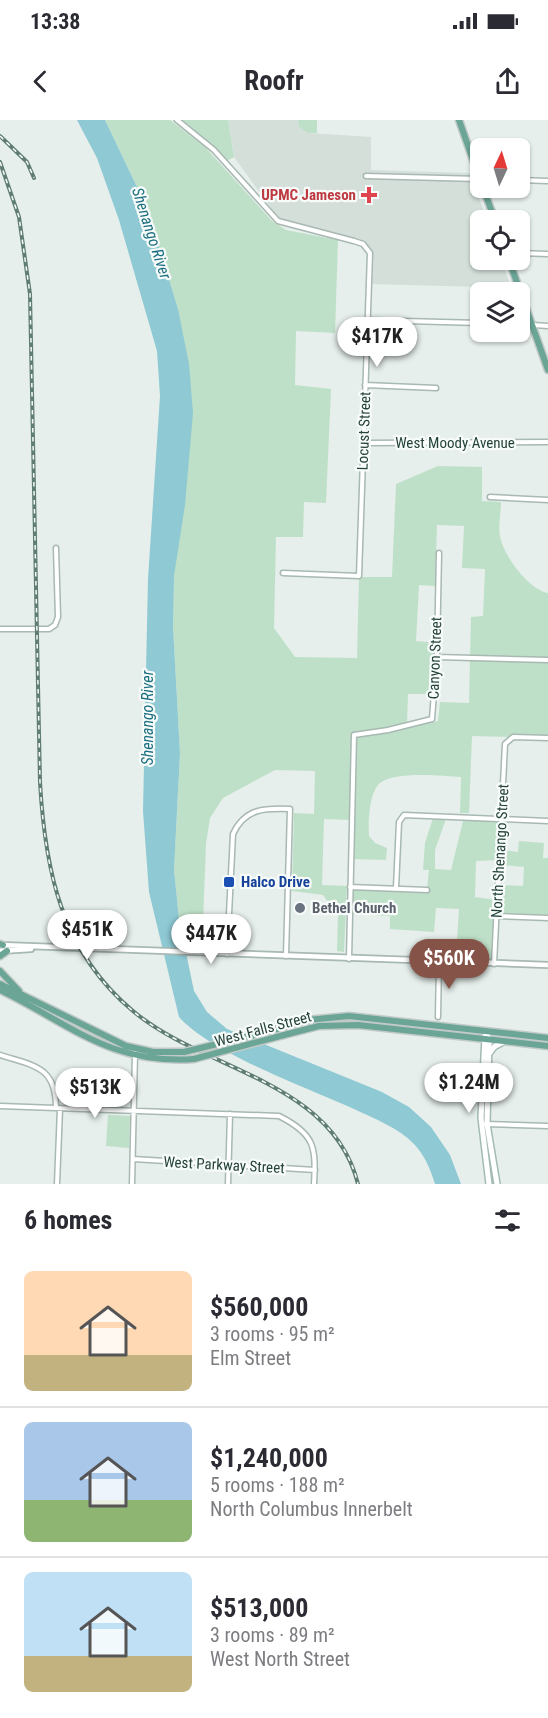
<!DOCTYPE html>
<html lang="en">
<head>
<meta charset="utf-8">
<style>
	:root { --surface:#fff; --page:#f2f2f3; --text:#2b2b33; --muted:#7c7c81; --line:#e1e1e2; --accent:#855347 }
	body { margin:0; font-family:"Roboto Condensed",sans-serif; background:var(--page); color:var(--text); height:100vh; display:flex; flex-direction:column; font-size:22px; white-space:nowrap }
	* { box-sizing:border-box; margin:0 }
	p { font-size:20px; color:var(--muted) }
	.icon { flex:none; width:33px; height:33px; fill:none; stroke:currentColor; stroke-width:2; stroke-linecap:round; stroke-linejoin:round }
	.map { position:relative; height:1064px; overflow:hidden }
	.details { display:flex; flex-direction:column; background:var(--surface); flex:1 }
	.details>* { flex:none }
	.needle { width:39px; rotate:4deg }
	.fabs { position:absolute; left:470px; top:18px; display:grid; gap:12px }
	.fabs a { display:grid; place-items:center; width:60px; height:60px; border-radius:9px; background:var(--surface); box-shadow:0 2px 4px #0004; font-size:30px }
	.price { position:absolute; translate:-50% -51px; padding:0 14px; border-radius:21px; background:#fff; color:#222; font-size:20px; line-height:39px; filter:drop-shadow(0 2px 3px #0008) }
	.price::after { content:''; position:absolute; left:50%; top:36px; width:18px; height:14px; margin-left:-9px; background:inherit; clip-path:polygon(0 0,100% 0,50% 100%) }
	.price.selected { background:var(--accent); color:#fff }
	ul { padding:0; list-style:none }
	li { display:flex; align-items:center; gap:18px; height:150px; padding:0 24px }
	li+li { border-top:2px solid var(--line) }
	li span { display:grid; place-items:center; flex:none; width:168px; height:120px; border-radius:9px; color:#555 }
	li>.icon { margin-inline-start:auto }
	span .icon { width:72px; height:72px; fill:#fffc; stroke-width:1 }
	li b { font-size:26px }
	h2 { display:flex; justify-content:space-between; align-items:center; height:72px; padding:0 24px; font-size:26px }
	.status { display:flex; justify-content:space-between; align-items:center; height:42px; padding:0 30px; background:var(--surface); direction:ltr }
	.status svg { height:16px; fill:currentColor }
	header { display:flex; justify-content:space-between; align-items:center; height:78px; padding:0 24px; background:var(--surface); font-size:27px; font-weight:700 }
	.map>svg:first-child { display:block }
	.built { fill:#d4dfda }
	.green { fill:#bfe0c8; fill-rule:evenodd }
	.water { fill:#8ec9d4 }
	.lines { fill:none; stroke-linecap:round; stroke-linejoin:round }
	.minor-casing { stroke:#a8b8b2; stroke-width:7 }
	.tertiary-casing { stroke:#a8b8b2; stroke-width:8 }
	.secondary-casing { stroke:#a4bbb3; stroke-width:8 }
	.primary-casing { stroke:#c2cac8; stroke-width:9 }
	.minor { stroke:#fff; stroke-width:4 }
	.tertiary { stroke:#fff; stroke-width:4.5 }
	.secondary { stroke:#fff; stroke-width:5 }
	.primary { stroke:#6aa596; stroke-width:6 }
	.rail-casing { stroke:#5f7d75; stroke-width:4 }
	.rail { stroke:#f7fbf9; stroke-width:1.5; stroke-dasharray:4.5; stroke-linecap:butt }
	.primary-bridge-casing { stroke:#c2cac8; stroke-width:9; stroke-linecap:butt }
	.primary-bridge { stroke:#6aa596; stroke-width:6 }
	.health-dot { fill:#e0444e; stroke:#f7fbf9; stroke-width:2 }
	.transit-dot { fill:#1a4fb4; stroke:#f7fbf9; stroke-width:2 }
	.worship-dot { fill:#6b7280; stroke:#f7fbf9; stroke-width:2 }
	.labels { text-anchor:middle; stroke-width:4.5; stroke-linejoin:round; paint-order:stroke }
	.health-label { font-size:15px; font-weight:bold; fill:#be3a42; stroke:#f7fbf9; text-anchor:end }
	.street-label { font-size:15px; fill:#24423a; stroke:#f7fbf9 }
	.transit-label { font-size:15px; font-weight:bold; fill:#164399; stroke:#f7fbf9; text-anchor:start }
	.worship-label { font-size:15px; font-weight:bold; fill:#5b616d; stroke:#f7fbf9; text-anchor:start }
	.water-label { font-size:16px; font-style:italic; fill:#1c6f80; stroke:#f7fbf9 }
</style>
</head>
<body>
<div class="status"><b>13:38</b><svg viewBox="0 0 49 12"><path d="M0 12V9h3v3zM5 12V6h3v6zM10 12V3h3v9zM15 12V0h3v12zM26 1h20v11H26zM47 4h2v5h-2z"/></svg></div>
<header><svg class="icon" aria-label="back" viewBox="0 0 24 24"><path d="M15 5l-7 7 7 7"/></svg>Roofr<svg class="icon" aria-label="share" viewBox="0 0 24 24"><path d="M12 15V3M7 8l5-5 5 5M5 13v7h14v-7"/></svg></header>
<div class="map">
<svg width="548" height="1064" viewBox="0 0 548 1064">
	<rect width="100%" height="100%" fill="#e6efeb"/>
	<path class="built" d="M228,0H298L299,7L308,13L371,17V50L470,53L487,100H480V140H501L513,172H485L482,167L370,164L371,128L365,123L291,105L277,96L234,37Z"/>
	<path class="green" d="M105,0H170L205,27L272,101L286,110L338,120L335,213L296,211L295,265L331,269L326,383L304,382L303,417H276L274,508L295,537L357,538L359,457H392L396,364L438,346L482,347V381L501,382C501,393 498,406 500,416C503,435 529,470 548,473V618L472,616L469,693H460L461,657C443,656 391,650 378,665C369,676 368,702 369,716L375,723L387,728L386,740L350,739L352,700L324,699L322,765L347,766L344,832L337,831L338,795L323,775L292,771L294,693L314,694L315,651L275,650L223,678L210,698L206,724L202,826L184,825L179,799L174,750L180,633L173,507L178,189L148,90ZM437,405L464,406L462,448L485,449L483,496L471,497L469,583L440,582L438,601L407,604L408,574H434L437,523L416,521L419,465L435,466Z
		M181,0H228L234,37L227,41Z
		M298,0H317V13H308L299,7Z
		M434,695L447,696L435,730V749L451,750L464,697L501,699L499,740L476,741L475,777L497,780L495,839L456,838L459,789L436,788L434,812L390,809V796L349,794L350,767L427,769L429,750H423L425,723Z
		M519,721L544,723L543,738H548V795L501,793L502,765L523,766L524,747L502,745L503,730L518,732Z
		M108,995L130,996L129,1028L106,1026Z"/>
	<path class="water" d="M77,0H105L148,90L178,189L189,244L193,293L185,385L174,456L173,507L180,633L174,750L179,799L194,871L207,892L227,909L382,972L409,987L431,1007L450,1035L461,1064H435C430,1048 425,1036 414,1024C399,1008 373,998 354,989C307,968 211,933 179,897L149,772L143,691L148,459L160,276L157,231L119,100L97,38Z"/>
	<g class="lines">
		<g class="minor-casing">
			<path id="minor" d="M177,0L214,30L278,101L354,121L363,124L370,133L359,456L283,453
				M366,56L479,59
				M519,60L548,61
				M519,133L548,134
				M367,200L480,203
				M519,204L548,206
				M365,265L436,268
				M363,323L548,322
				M490,377L548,380
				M0,509H49L55,505L58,497L56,428
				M437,537L548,540
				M350,767L427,770
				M396,768L399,702L404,695L548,701
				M497,796L548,798
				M227,834L233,714C245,688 265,688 290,689L286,836
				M349,839L354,615L388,610L432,599L437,533L439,433
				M494,844L505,624L513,617L548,618
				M438,897L439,842
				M0,935C34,946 56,946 56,988
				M0,986L279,996C315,1014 316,1027 314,1064
				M486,1004L548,1006
				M133,1039L315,1050
				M57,1064L60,988
				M132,1064L135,933
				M228,1064L230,994"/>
		</g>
		<g class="tertiary-casing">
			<path id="tertiary" d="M0,825L548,845
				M0,831L31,829"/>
		</g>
		<g class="secondary-casing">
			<path id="secondary" d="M487,912L489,921L487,1004L497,1064
				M485,916L481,998L489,1064
				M489,934L494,927L503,922"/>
		</g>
		<g class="primary-casing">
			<path id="primary" d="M459,0L480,60
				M483,68L495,100
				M509,140L548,250
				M0,824L3,825
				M0,836L7,831
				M0,851L19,871
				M0,864L126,926L153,932H184
				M0,870C70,904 111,945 194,939
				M271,911L307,900L349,896L548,918
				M284,915L319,906L358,905L548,926"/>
		</g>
		<use href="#minor" class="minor"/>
		<use href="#tertiary" class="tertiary"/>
		<use href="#secondary" class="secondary"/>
		<use href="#primary" class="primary"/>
		<g class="rail-casing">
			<path id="rail" d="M0,16L27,42L34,58
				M0,42L19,97L30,174L40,662C45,750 61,831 133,891C204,951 332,960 358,1064"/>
		</g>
		<use href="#rail" class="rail"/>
		<g class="primary-bridge-casing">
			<path id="primary-bridge" d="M184,932L271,911
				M194,939L284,915"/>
		</g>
		<use href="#primary-bridge" class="primary-bridge"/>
	</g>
	<path class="health-dot" d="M366 66h6v6h6v6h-6v6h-6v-6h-6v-6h6z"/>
	<rect class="transit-dot" x="223" y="756" width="12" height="12" rx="3"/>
	<circle class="worship-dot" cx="300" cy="788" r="6"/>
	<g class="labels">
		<g class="health-label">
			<text x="356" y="80">UPMC Jameson</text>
		</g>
		<g class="street-label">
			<text transform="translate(364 311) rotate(-88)" y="5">Locust Street</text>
			<text x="455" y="328">West Moody Avenue</text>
			<text transform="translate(435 538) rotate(-88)" y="5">Canyon Street</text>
			<text transform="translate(500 731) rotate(-87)" y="5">North Shenango Street</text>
			<text transform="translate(263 909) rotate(-15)" y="5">West Falls Street</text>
			<text transform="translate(224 1045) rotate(3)" y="5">West Parkway Street</text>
		</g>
		<g class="transit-label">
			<text x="241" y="767">Halco Drive</text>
		</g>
		<g class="worship-label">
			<text x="312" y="793">Bethel Church</text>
		</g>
		<g class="water-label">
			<text transform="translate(152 113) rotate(72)" y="6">Shenango River</text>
			<text transform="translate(147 598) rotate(-90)" y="6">Shenango River</text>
		</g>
	</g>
</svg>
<div class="fabs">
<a><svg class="needle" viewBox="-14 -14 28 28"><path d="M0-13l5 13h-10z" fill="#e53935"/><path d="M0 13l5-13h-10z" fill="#7c7c81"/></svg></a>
<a><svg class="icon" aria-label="locate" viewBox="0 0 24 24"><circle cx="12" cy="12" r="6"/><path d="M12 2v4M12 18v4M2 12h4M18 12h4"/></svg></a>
<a><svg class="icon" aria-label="layers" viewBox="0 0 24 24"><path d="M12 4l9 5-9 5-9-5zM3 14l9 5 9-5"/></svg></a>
</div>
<b class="price" style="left:377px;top:248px">$417K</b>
<b class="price" style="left:87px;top:841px">$451K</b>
<b class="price" style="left:211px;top:845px">$447K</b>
<b class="price selected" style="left:449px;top:870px">$560K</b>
<b class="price" style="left:469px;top:994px">$1.24M</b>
<b class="price" style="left:95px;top:999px">$513K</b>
</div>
<section class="details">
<h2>6 homes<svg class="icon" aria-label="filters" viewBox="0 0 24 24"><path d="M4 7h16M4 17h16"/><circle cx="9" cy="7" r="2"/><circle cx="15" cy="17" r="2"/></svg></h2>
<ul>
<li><span style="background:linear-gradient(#ffd9b3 70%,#c2b280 0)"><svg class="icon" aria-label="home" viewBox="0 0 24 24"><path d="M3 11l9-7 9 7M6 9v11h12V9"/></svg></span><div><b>$560,000</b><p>3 rooms · 95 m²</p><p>Elm Street</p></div></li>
<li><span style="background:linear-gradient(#a9c7e8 65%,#8fb573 0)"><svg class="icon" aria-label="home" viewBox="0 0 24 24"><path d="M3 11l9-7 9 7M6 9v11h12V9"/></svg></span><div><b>$1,240,000</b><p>5 rooms · 188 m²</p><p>North Columbus Innerbelt</p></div></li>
<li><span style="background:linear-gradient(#bfe0f5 70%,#c2b280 0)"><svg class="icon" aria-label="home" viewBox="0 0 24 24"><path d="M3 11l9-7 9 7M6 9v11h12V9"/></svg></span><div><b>$513,000</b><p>3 rooms · 89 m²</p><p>West North Street</p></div></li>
</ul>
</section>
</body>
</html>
